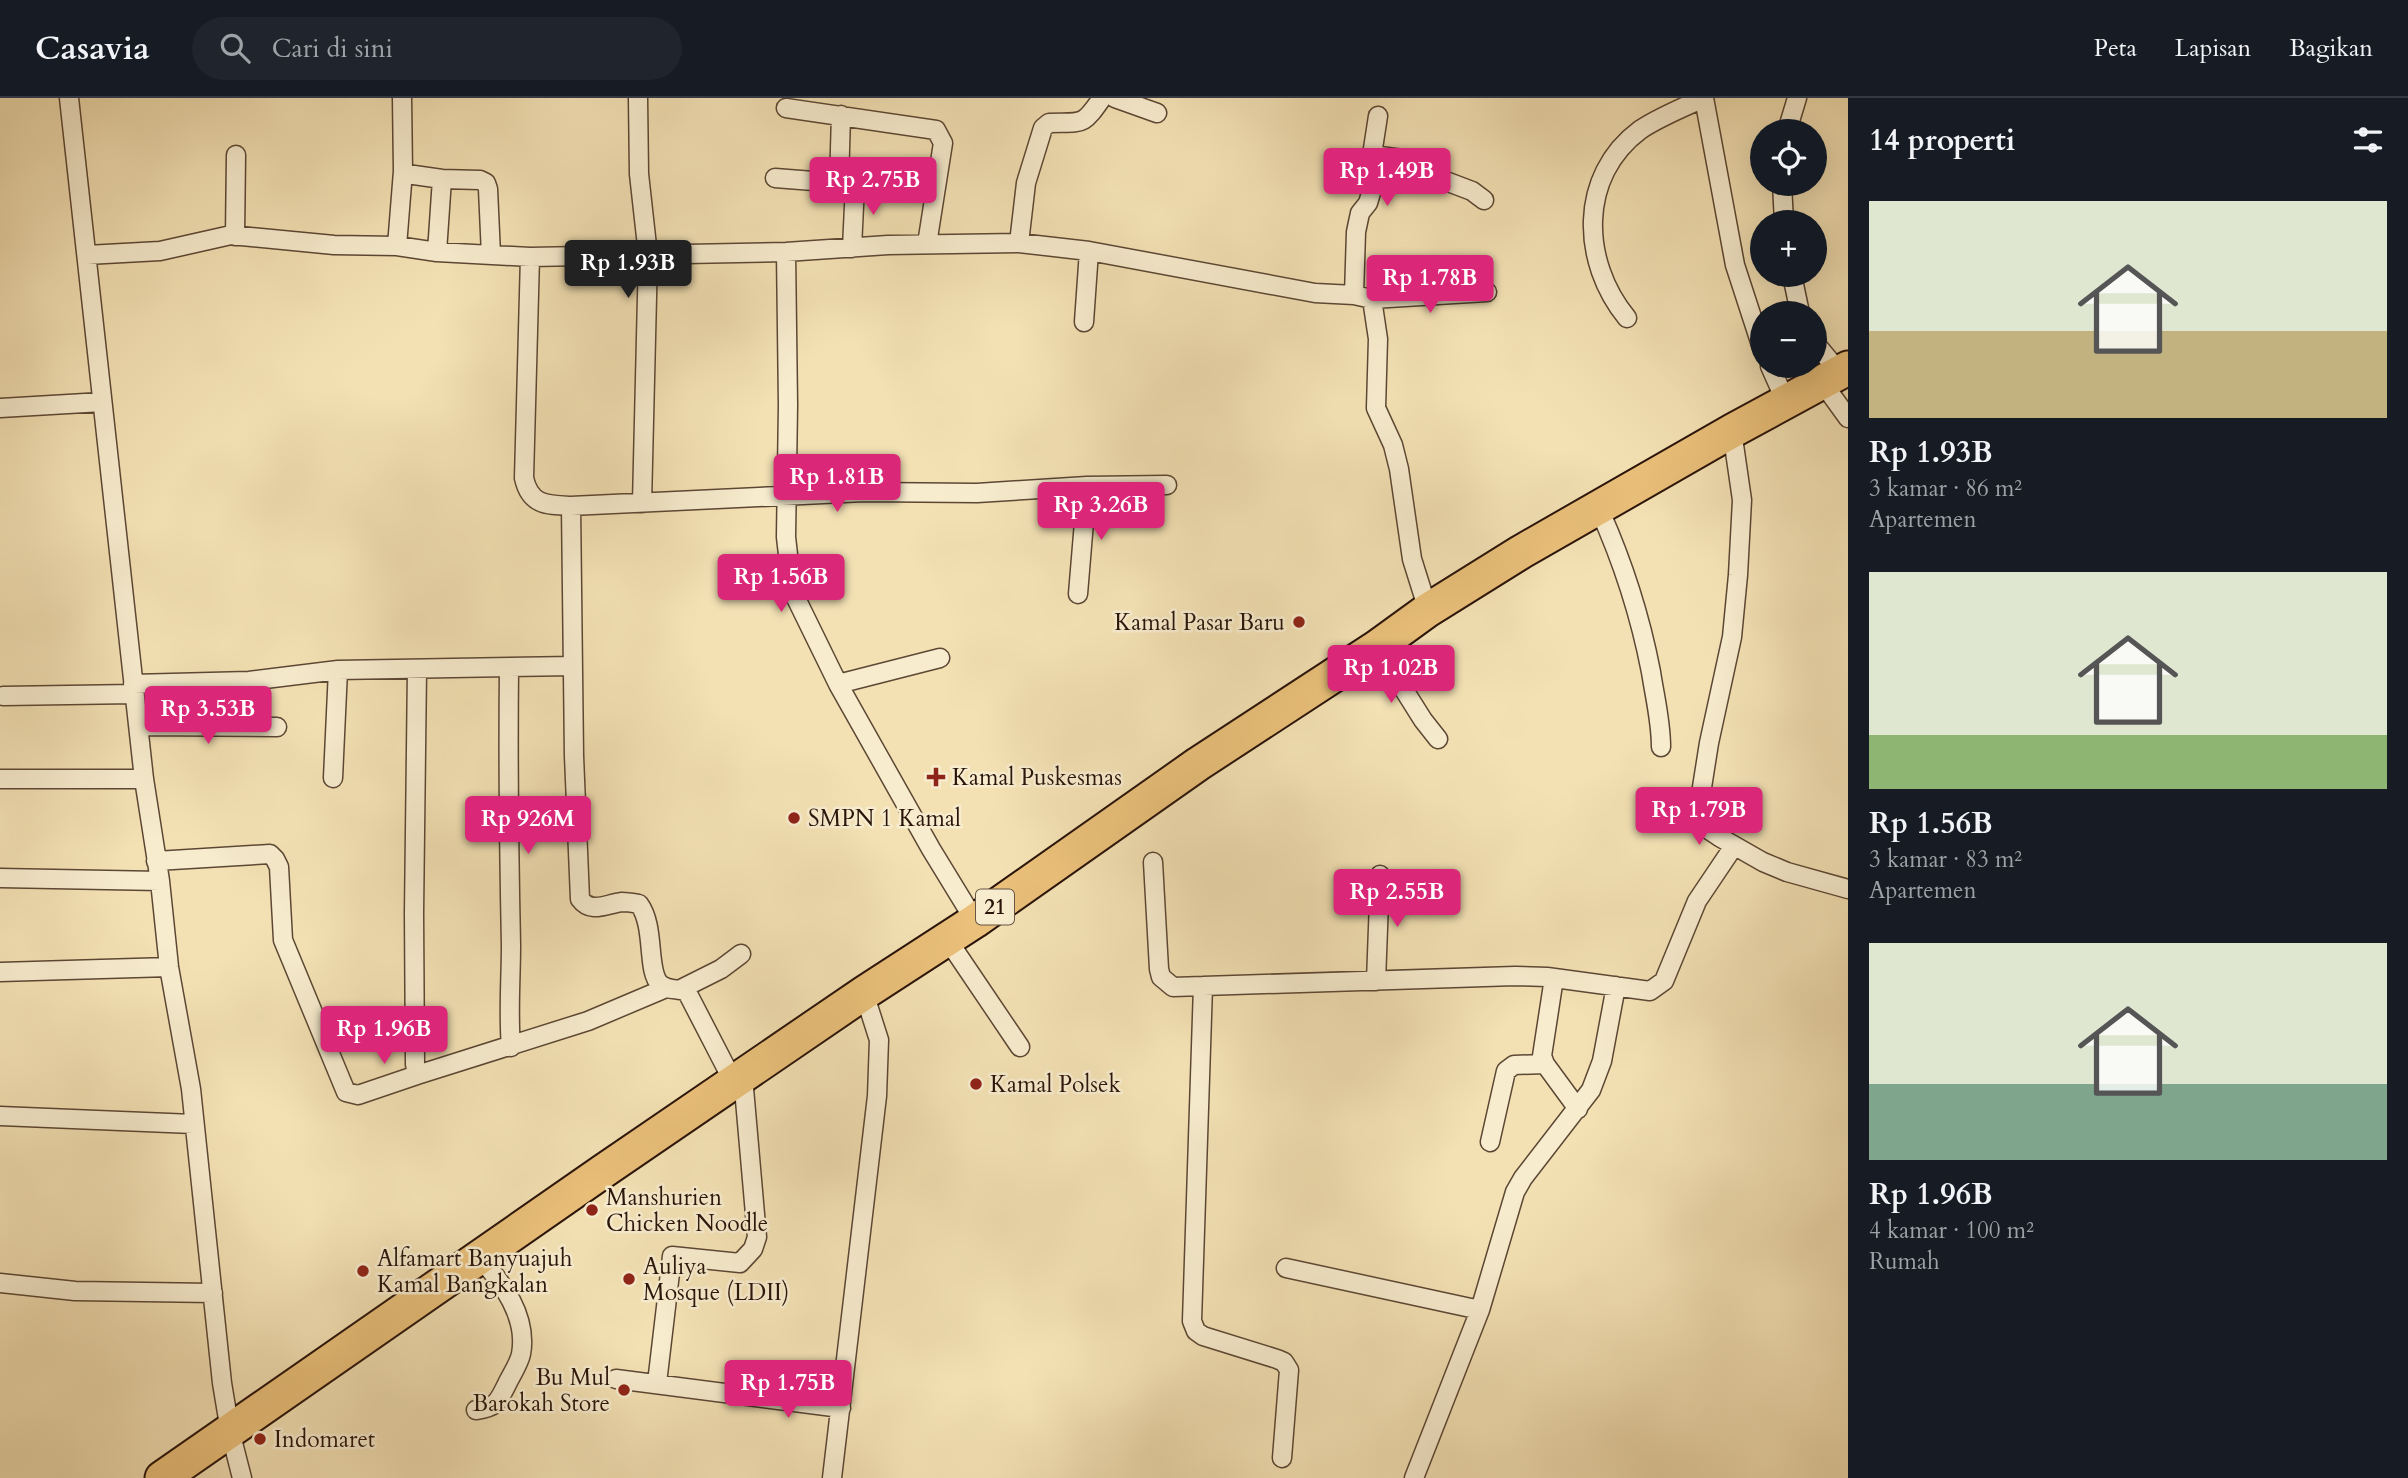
<!DOCTYPE html>
<html lang="id">
<head>
<meta charset="utf-8">
<style>
	:root { --surface:#171b24; --page:#20242c; --text:#f1f3f6; --muted:#9ea1a6; --line:#363941; --accent:#db2777 }
	body { margin:0; font-family:Cardo,serif; background:var(--page); color:var(--text); height:100vh; display:flex; flex-direction:column; font-size:26px; white-space:nowrap }
	* { box-sizing:border-box; margin:0 }
	p { font-size:23px; color:var(--muted) }
	.icon { flex:none; width:38px; height:38px; fill:none; stroke:currentColor; stroke-width:2; stroke-linecap:round; stroke-linejoin:round }
	.map { position:relative; flex:1; overflow:hidden }
	.sheet { display:flex; flex-direction:column; background:var(--surface); width:560px }
	.sheet>* { flex:none }
	.tools { position:absolute; left:1750px; top:21px; display:grid; gap:14px }
	.tools a { display:grid; place-items:center; width:77px; height:77px; border-radius:50%; background:var(--surface); box-shadow:0 7px 28px #0002; font-size:35px }
	.price { position:absolute; translate:-50% -60px; padding:0 16px; border-radius:7px; background:var(--accent); color:#fff; font-size:23px; line-height:46px; filter:drop-shadow(0 2px 4px #0008) }
	.price::after { content:''; position:absolute; left:50%; top:42px; width:21px; height:16px; margin-left:-10px; background:inherit; clip-path:polygon(0 0,100% 0,50% 100%) }
	.price.current { background:#222; color:#fff }
	ul { padding:0; list-style:none }
	li { display:grid; align-content:center; gap:14px; height:371px; padding:0 21px }
	li span { display:grid; place-items:center; height:217px; border-radius:0px; color:#555 }
	li>.icon { margin-inline-start:auto }
	span .icon { width:126px; height:126px; fill:#fffc; stroke-width:1 }
	li b { font-size:30px }
	h2 { display:flex; justify-content:space-between; align-items:center; height:84px; padding:0 21px; font-size:30px }
	header { display:flex; align-items:center; gap:42px; box-sizing:border-box; height:98px; padding:0 35px; background:var(--surface); border-bottom:2px solid var(--line) }
	header strong { font-size:33px }
	nav { display:flex; gap:38px; margin-inline-start:auto; font-size:24px }
	.search { width:490px; height:63px; background:var(--page); display:flex; align-items:center; gap:18px; box-sizing:border-box; padding:0 24px; border-radius:38px; color:var(--muted); font-size:26px }
	main { display:flex; flex:1; min-height:0 }
	.map>svg:first-child { display:block }
	.lines { fill:none; stroke-linecap:round; stroke-linejoin:round }
	.street-casing { stroke:#5c4734; stroke-width:21 }
	.highway-casing { stroke:#2a140a; stroke-width:37 }
	.street { stroke:#f7ecce; stroke-width:18 }
	.highway { stroke:#eac07a; stroke-width:33 }
	.poi-dot { fill:#8f2418; stroke:#f7ecce; stroke-width:2.5 }
	.labels { text-anchor:middle; stroke-width:5; stroke-linejoin:round; paint-order:stroke }
	.shield { fill:#f7ecce; stroke:#685545; stroke-width:2 }
	.shield-label { font-size:21px; font-weight:bold; fill:#2a140a }
	.poi-label { font-size:23px; fill:#2a140a; stroke:#f7ecce; text-anchor:start }
</style>
</head>
<body>
<header>
<strong>Casavia</strong>
<div class="search"><svg class="icon" aria-label="search" viewBox="0 0 24 24"><circle cx="10" cy="10" r="6"/><path d="M15 15l6 6"/></svg>Cari di sini</div>
<nav><a>Peta</a><a>Lapisan</a><a>Bagikan</a></nav>
</header>
<main>
<div class="map">
<svg width="1848" height="1380" viewBox="0 0 1848 1380">
	<rect width="100%" height="100%" fill="#f3e1b4"/>
	<filter id="stains"><feTurbulence type="fractalNoise" baseFrequency=".00286" numOctaves="4"/><feColorMatrix values="0 0 0 0 .2 0 0 0 0 .09 0 0 0 0 .02 0 0 0 .5 -.17"/></filter>
	<radialGradient id="worn" r=".72"><stop offset=".6" stop-color="#630" stop-opacity="0"/><stop offset="1" stop-color="#630" stop-opacity=".3"/></radialGradient>
	<g class="lines">
		<g class="street-casing">
			<path id="street" d="M69,0L144,681L160,783L169,869L191,991L222,1285L230,1333L242,1380
				M402,0L403,73L407,76L442,81L480,82L486,85L488,91L491,157
				M638,0L639,76L648,157L642,405
				M1115,0L1157,15
				M1704,0L1735,167L1762,250
				M786,10L936,32L943,45L927,146
				M841,17L839,85L883,90
				M1787,33L1797,0
				M1372,57L1418,63L1434,72L1443,82L1472,93L1484,102
				M775,80L839,85
				M1782,86L1784,124
				M235,138L236,57
				M1019,145L1026,85L1043,30L1049,25C1083,24 1082,29 1102,0
				M397,148L403,73
				M852,150L855,87
				M437,154L442,81
				M786,154L788,307L786,439L792,492L838,586L931,751L975,823
				M87,157L160,153L231,137L334,147L397,148L437,154L530,159L786,154L888,147L1019,145L1089,153L1315,195L1354,197L1372,201L1378,241L1376,310L1393,347L1399,371L1412,461L1428,512
				M530,159L524,380C530,407 546,407 571,408L864,394L977,395L1087,388L1167,387
				M1792,177L1800,215
				M1354,197L1356,134L1360,115L1368,105L1371,95L1372,57L1378,18
				M1372,201L1487,194
				M1627,220C1581,164 1578,78 1640,32C1659,19 1683,10 1703,0
				M1084,224L1089,153
				M1815,245L1840,275
				M1770,268L1786,304
				M1822,284L1848,320
				M0,310L102,304
				M1732,333L1742,402L1738,477L1732,539L1709,645L1697,721L1700,726L1721,740L1763,764L1787,774L1848,791
				M571,408L574,658L580,801C591,816 606,806 622,804C628,804 633,805 639,806C656,829 646,873 660,886C668,893 678,890 687,894L734,985
				M1599,411C1623,464 1640,517 1651,574C1655,600 1661,623 1661,649
				M1078,496L1087,388
				M1377,549L1423,622L1438,641
				M509,570C508,662 509,755 511,847C511,881 508,915 511,949
				M417,571L414,815L415,966L417,977L588,923L666,890
				M133,586L249,583L338,572L573,568
				M838,586L940,560
				M3,598L134,596
				M139,628L277,629
				M333,680L338,572
				M0,681H144
				M156,763L270,756L275,761L279,769L283,842L346,994L358,997L417,977
				M1153,764L1159,871L1161,879L1173,889L1515,878L1547,879L1650,893L1664,883L1697,803L1734,748
				M0,780L160,783
				M947,841L1020,949
				M0,874L169,869
				M1554,880L1542,958L1545,966L1578,1011
				M1376,883L1380,777
				M1203,888L1192,1223L1196,1233L1203,1238L1277,1261L1284,1264L1289,1272L1282,1360
				M681,891L721,871L741,856
				M0,1018L193,1026
				M1490,1044L1506,973L1514,967L1545,966
				M1286,1170L1480,1212
				M0,1185L75,1193L213,1195
				M616,1281L841,1310
				M657,1285L672,1158L740,1165L753,1151L757,1139L743,979
				M476,1312C497,1309 498,1304 507,1286C511,1277 519,1266 521,1256C528,1218 502,1185 479,1158
				M832,1380L877,998L879,942L864,895
				M1414,1380L1480,1212L1515,1094L1523,1080L1591,992L1602,963L1616,888"/>
		</g>
		<g class="highway-casing">
			<path id="highway" d="M162,1380L602,1074L864,895L975,823L1198,666L1377,549L1428,512L1521,454L1732,333L1848,270"/>
		</g>
		<use href="#street" class="street"/>
		<use href="#highway" class="highway"/>
	</g>
	<g class="poi-dot">
		<circle cx="1299" cy="524" r="7"/>
		<path d="M932.5 668.5h7v7h7v7h-7v7h-7v-7h-7v-7h7z"/>
		<circle cx="794" cy="720" r="7"/>
		<circle cx="976" cy="986" r="7"/>
		<circle cx="592" cy="1112" r="7"/>
		<circle cx="363" cy="1173" r="7"/>
		<circle cx="629" cy="1181" r="7"/>
		<circle cx="624" cy="1292" r="7"/>
		<circle cx="260" cy="1341" r="7"/>
	</g>
	<g class="labels">
		<rect class="shield" x="976" y="791.5" width="38" height="35" rx="5"/>
		<g class="shield-label">
			<text x="995" y="816">21</text>
		</g>
		<g class="poi-label">
			<text x="1285" y="532" text-anchor="end">Kamal Pasar Baru</text>
			<text x="952" y="687">Kamal Puskesmas</text>
			<text x="808" y="728">SMPN 1 Kamal</text>
			<text x="990" y="994">Kamal Polsek</text>
			<text x="606" y="1107">Manshurien<tspan x="606" dy="26">Chicken Noodle</tspan></text>
			<text x="377" y="1168">Alfamart Banyuajuh<tspan x="377" dy="26">Kamal Bangkalan</tspan></text>
			<text x="643" y="1176">Auliya<tspan x="643" dy="26">Mosque (LDII)</tspan></text>
			<text x="610" y="1287" text-anchor="end">Bu Mul<tspan x="610" dy="26">Barokah Store</tspan></text>
			<text x="274" y="1349">Indomaret</text>
		</g>
	</g>
	<rect width="100%" height="100%" filter="url(#stains)"/>
	<rect width="100%" height="100%" fill="url(#worn)"/>
</svg>
<div class="tools">
<a><svg class="icon" aria-label="locate" viewBox="0 0 24 24"><circle cx="12" cy="12" r="6"/><path d="M12 2v4M12 18v4M2 12h4M18 12h4"/></svg></a>
<a>+</a>
<a>−</a>
</div>
<b class="price" style="left:1387px;top:110px">Rp 1.49B</b>
<b class="price" style="left:873px;top:119px">Rp 2.75B</b>
<b class="price current" style="left:628px;top:202px">Rp 1.93B</b>
<b class="price" style="left:1430px;top:217px">Rp 1.78B</b>
<b class="price" style="left:837px;top:416px">Rp 1.81B</b>
<b class="price" style="left:1101px;top:444px">Rp 3.26B</b>
<b class="price" style="left:781px;top:516px">Rp 1.56B</b>
<b class="price" style="left:1391px;top:607px">Rp 1.02B</b>
<b class="price" style="left:208px;top:648px">Rp 3.53B</b>
<b class="price" style="left:1699px;top:749px">Rp 1.79B</b>
<b class="price" style="left:528px;top:758px">Rp 926M</b>
<b class="price" style="left:1397px;top:831px">Rp 2.55B</b>
<b class="price" style="left:384px;top:968px">Rp 1.96B</b>
<b class="price" style="left:788px;top:1322px">Rp 1.75B</b>
</div>
<section class="sheet">
<h2>14 properti<svg class="icon" aria-label="filters" viewBox="0 0 24 24"><path d="M4 7h16M4 17h16"/><circle cx="9" cy="7" r="2"/><circle cx="15" cy="17" r="2"/></svg></h2>
<ul>
<li><span style="background:linear-gradient(#dfe7d0 60%,#c2b280 0)"><svg class="icon" aria-label="home" viewBox="0 0 24 24"><path d="M3 11l9-7 9 7M6 9v11h12V9"/></svg></span><div><b>Rp 1.93B</b><p>3 kamar · 86 m²</p><p>Apartemen</p></div></li>
<li><span style="background:linear-gradient(#dfe7d0 75%,#8fb573 0)"><svg class="icon" aria-label="home" viewBox="0 0 24 24"><path d="M3 11l9-7 9 7M6 9v11h12V9"/></svg></span><div><b>Rp 1.56B</b><p>3 kamar · 83 m²</p><p>Apartemen</p></div></li>
<li><span style="background:linear-gradient(#dfe7d0 65%,#7fa58c 0)"><svg class="icon" aria-label="home" viewBox="0 0 24 24"><path d="M3 11l9-7 9 7M6 9v11h12V9"/></svg></span><div><b>Rp 1.96B</b><p>4 kamar · 100 m²</p><p>Rumah</p></div></li>
</ul>
</section>
</main>
</body>
</html>
